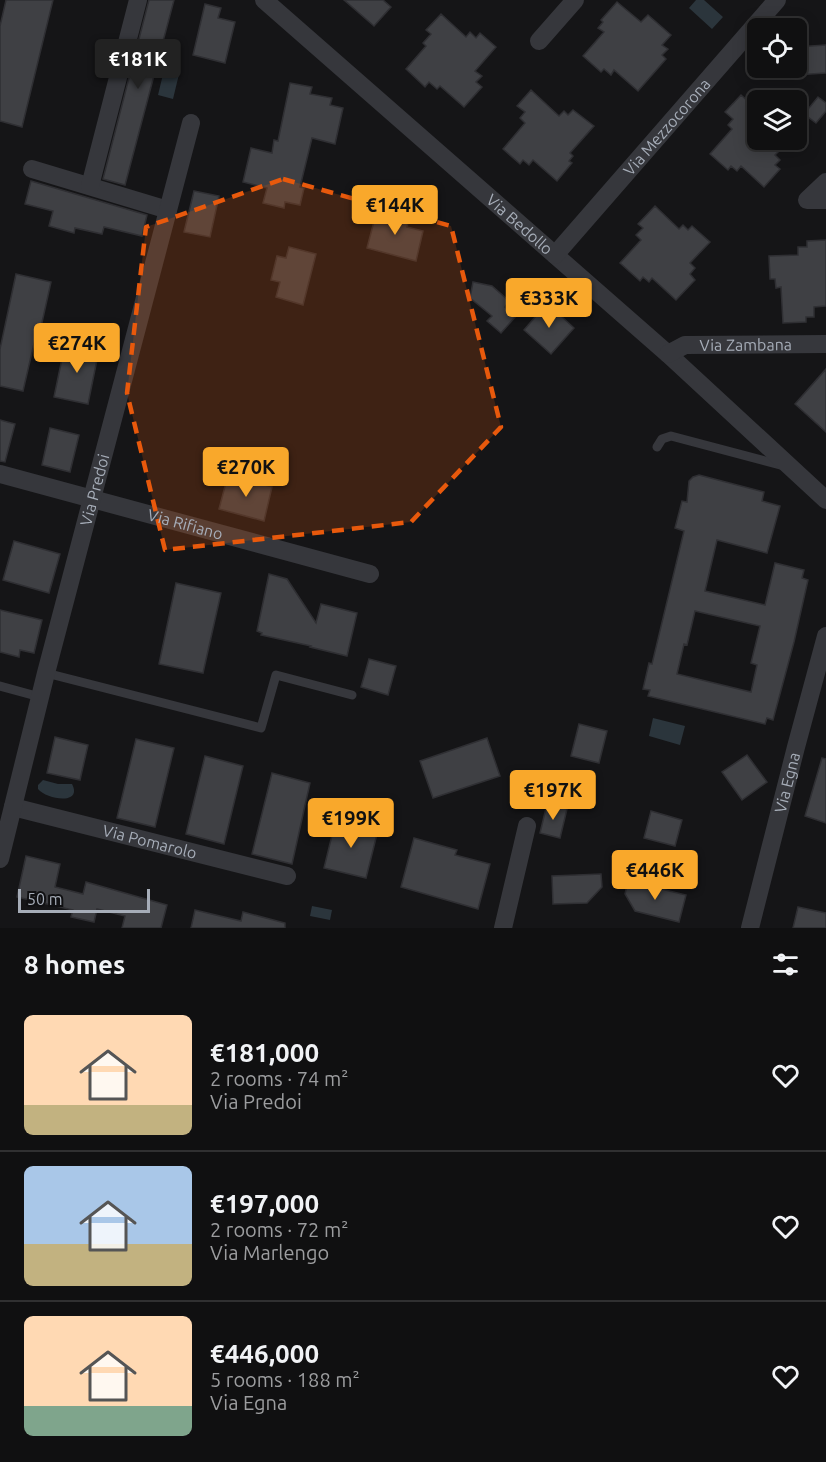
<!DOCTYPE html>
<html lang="en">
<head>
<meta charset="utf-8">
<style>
	:root { --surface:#101011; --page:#1e1e1f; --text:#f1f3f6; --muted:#9c9d9f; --line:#303031; --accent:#f9a82b }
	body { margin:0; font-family:Ubuntu,sans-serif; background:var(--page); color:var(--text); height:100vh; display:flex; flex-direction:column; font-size:22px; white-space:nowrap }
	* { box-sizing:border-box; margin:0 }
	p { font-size:20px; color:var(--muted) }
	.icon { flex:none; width:33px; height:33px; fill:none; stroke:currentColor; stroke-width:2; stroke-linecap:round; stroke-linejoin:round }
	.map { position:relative; height:928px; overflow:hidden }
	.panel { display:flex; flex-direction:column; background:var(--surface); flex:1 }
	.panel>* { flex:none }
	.buttons { position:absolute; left:747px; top:18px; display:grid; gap:12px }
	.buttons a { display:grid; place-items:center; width:60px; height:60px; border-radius:9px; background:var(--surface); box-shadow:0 3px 15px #0003,0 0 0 2px var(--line); font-size:30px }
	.scale { position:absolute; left:18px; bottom:15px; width:132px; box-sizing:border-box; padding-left:6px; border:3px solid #a6adb8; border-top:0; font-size:16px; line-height:21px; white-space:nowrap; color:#a6adb8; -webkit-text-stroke:4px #101012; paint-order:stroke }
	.price { position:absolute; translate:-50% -51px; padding:0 14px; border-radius:6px; background:var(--accent); color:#111; font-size:20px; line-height:39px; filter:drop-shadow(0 2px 3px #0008) }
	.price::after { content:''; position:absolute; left:50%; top:36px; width:18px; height:14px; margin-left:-9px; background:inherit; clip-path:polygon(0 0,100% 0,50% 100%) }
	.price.selected { background:#222; color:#fff }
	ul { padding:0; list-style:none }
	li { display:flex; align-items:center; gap:18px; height:150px; padding:0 24px }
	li+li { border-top:2px solid var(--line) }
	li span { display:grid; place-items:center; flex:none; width:168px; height:120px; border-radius:9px; color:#555 }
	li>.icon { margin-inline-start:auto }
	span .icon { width:72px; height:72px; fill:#fffc; stroke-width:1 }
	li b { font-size:26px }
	h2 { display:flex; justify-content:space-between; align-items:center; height:72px; padding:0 24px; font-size:26px }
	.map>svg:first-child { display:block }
	.water { fill:#2b353c }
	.building { fill:#3f4044; stroke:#2f2f33; stroke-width:1.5; fill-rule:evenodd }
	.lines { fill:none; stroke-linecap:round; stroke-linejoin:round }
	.lane { stroke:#36373c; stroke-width:9 }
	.street { stroke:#36373c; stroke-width:18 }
	.marked { fill:#e8590c; fill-opacity:0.2; stroke:#e8590c; stroke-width:4.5; stroke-dasharray:12 8; stroke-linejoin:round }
	.labels { text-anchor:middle; stroke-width:4.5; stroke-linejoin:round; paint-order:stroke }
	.street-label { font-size:16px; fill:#a6adb8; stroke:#101012 }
</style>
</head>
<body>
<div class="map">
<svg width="826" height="928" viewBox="0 0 826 928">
	<rect width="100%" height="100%" fill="#151517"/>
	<path class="water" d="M696,0H704L723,17L712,29L689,8Z
		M165,66L180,70L173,99L158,95Z
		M653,718L685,726L680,745L649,736Z
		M43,780L58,784H72C83,805 47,800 38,789V785Z
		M312,906L332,910L330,920L310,916Z"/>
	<path class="building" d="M6,0H53L22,127L0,121V26Z
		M149,0H174L125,185L103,179Z
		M344,0H383L391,7L374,26Z
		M617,2L641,22L648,15L671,35L662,45L668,49L662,55L666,59L638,91L614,70L611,75L604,69L601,72L583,56L604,32L598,28L603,22L601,20Z
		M205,4L221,8L218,18L235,22L225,63L193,55Z
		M441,14L466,37L470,32L476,38L480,33L496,47L475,71L482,76L476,82L482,87L464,107L440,86L437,89L429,82L425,87L406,69L426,46L423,43L431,34L426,30Z
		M826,45V73L796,75V47Z
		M290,83L312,87L310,94L332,98L330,105L343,108L335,144L312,138L300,187L304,188L300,205L285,202L284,208L263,203L267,188L243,182L251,148L272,153L274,140L278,141Z
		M531,90L559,116L564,111L568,115L573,110L594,126L570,153L573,156L569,161L572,163L557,181L533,160L529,165L523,160L520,164L503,149L525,123L520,118L525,112L517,106Z
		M741,95L758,110V140H790L775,155L780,160L775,165L780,169L764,187L741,166L737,171L731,166L728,170L710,154L732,129L728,125L733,119L725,112Z
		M818,97L826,103V111L816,123L804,114Z
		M31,181L147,215L142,236L104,227L102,234L75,228L74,233L49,226L53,211L25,204Z
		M194,191L219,196L210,237L184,232Z
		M655,206L679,229L683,225L688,230L692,226L710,242L690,263L695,268L690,274L695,280L676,300L652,278L649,282L643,277L640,281L620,263L641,240L636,235L643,228L638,224Z
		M377,210L409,219L407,227L423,231L416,261L367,248Z
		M826,240V306L814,307V317H806V322L783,323L781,287L776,288L775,279H770L769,256L798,255V247H807V241Z
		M289,247L316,254L303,305L276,297L280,282L271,280L277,256L286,258Z
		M16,274L51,282L39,336L36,335L23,391L0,386V349Z
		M473,282L492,286L509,301L505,307L516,316L501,333L487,321L492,316L470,298Z
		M547,303L574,328L551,354L524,330Z
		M85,342L100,345L88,404L54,397L64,349L83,353Z
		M826,369V432L795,404Z
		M0,420L15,424L5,462L0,461Z
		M50,428L79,435L70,472L42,465Z
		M228,475L272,487L264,521L219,509Z
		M699,475L764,492L762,501L780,506L767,553L717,540L705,591L765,605L775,563L804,570L802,578L808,580L794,642L773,720L767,718L765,724L648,696L650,690L643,689L649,663L652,664L684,531L675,528L682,501L687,502L689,481L693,477ZM695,611L760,626L751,663L757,665L751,692L677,674L684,644L687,645Z
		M14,541L60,554L49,593L3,580Z
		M269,574L287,579L316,623L321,604L357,613L347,656L310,647L311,646L261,635L262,633L257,631Z
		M176,583L221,593L203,673L159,664Z
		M0,610L42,620L34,653L20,650L19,657L0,652Z
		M369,659L396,666L388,695L361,687Z
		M579,724L607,731L599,763L571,756Z
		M55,737L88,745L80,780L47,773Z
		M487,738L500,776L433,798L420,761Z
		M136,739L174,748L155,827L117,818Z
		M747,755L767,782L742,800L722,772Z
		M205,756L243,766L224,844L186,834Z
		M822,758L826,759V823L805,816Z
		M272,773L310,783L292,864L252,854Z
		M547,804L567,809L560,838L540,833Z
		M651,811L682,820L675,846L644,838Z
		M336,819L378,830L366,878L324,868Z
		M414,838L457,850L455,855L490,864L478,909L401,887Z
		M26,856L60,864L55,887L83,894L86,882L167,905L161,928H122L125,916L97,909L94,922L71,917L73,910L17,897Z
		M601,874L602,887L587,903L553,904L552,876Z
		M628,881L686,895L679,922L635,911L625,894Z
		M798,907L826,913V928H793Z
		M195,910L241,921L243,912L285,923V928H191Z"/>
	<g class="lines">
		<path class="lane" d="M657,447L662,439L671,436L784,466
			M46,673L261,728L276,675L352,695
			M0,686L40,697"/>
		<g class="street">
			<path id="s1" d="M264,0L668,354L826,500"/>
			<path d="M539,41L575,0"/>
			<path d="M32,169L168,210"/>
			<path d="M826,182L807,200H826"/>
			<path d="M90,186L138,0"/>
			<path id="s2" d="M555,255L777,0"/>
			<path id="s3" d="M668,354L685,345L826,344"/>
			<path id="s4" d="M0,474L370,574"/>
			<path id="s5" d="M13,807L287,876"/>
			<path id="s6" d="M0,859L46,673L191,123"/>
			<path d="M503,928L527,826"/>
			<path id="s7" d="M750,928L796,747L826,636"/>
		</g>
	</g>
	<path class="marked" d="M283,179L451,226L501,427L411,522L165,550L127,393L146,227Z"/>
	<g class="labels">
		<g class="street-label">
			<text dy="6" stroke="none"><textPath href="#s2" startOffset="170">Via Mezzocorona</textPath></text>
			<text dy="6" stroke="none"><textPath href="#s1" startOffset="340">Via Bedollo</textPath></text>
			<text dy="6" stroke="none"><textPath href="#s3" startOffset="80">Via Zambana</textPath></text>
			<text dy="6" stroke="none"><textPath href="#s6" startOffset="381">Via Predoi</textPath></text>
			<text dy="6" stroke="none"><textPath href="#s4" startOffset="192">Via Rifiano</textPath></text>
			<text dy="6" stroke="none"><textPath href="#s7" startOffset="150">Via Egna</textPath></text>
			<text dy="6" stroke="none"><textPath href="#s5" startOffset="141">Via Pomarolo</textPath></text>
		</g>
	</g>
</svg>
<div class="buttons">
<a><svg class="icon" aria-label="locate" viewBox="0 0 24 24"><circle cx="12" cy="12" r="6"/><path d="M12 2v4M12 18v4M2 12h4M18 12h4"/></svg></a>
<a><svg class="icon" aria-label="layers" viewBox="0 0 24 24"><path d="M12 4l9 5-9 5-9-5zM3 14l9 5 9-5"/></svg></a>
</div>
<div class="scale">50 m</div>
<b class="price selected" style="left:138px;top:90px">€181K</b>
<b class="price" style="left:395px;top:236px">€144K</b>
<b class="price" style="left:549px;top:329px">€333K</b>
<b class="price" style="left:77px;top:374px">€274K</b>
<b class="price" style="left:246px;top:498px">€270K</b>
<b class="price" style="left:553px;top:821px">€197K</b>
<b class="price" style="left:351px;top:849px">€199K</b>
<b class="price" style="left:655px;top:901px">€446K</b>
</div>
<section class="panel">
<h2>8 homes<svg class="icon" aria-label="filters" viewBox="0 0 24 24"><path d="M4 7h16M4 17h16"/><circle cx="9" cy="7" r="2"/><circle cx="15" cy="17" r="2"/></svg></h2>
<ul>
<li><span style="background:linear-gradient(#ffd9b3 75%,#c2b280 0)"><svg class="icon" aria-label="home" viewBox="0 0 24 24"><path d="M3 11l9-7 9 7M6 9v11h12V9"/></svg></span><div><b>€181,000</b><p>2 rooms · 74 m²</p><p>Via Predoi</p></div><svg class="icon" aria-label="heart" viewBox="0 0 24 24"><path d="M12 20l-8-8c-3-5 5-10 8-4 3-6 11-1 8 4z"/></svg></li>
<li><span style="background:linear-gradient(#a9c7e8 65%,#c2b280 0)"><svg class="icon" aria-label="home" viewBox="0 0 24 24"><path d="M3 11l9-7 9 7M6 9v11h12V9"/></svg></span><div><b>€197,000</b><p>2 rooms · 72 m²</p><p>Via Marlengo</p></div><svg class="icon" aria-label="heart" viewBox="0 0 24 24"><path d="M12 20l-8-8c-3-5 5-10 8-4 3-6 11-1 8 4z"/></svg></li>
<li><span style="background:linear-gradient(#ffd9b3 75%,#7fa58c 0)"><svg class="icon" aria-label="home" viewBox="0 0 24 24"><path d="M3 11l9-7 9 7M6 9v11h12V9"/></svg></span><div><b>€446,000</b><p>5 rooms · 188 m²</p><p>Via Egna</p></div><svg class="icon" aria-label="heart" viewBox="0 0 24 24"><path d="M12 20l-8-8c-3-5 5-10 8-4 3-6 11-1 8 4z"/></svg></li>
</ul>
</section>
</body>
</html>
